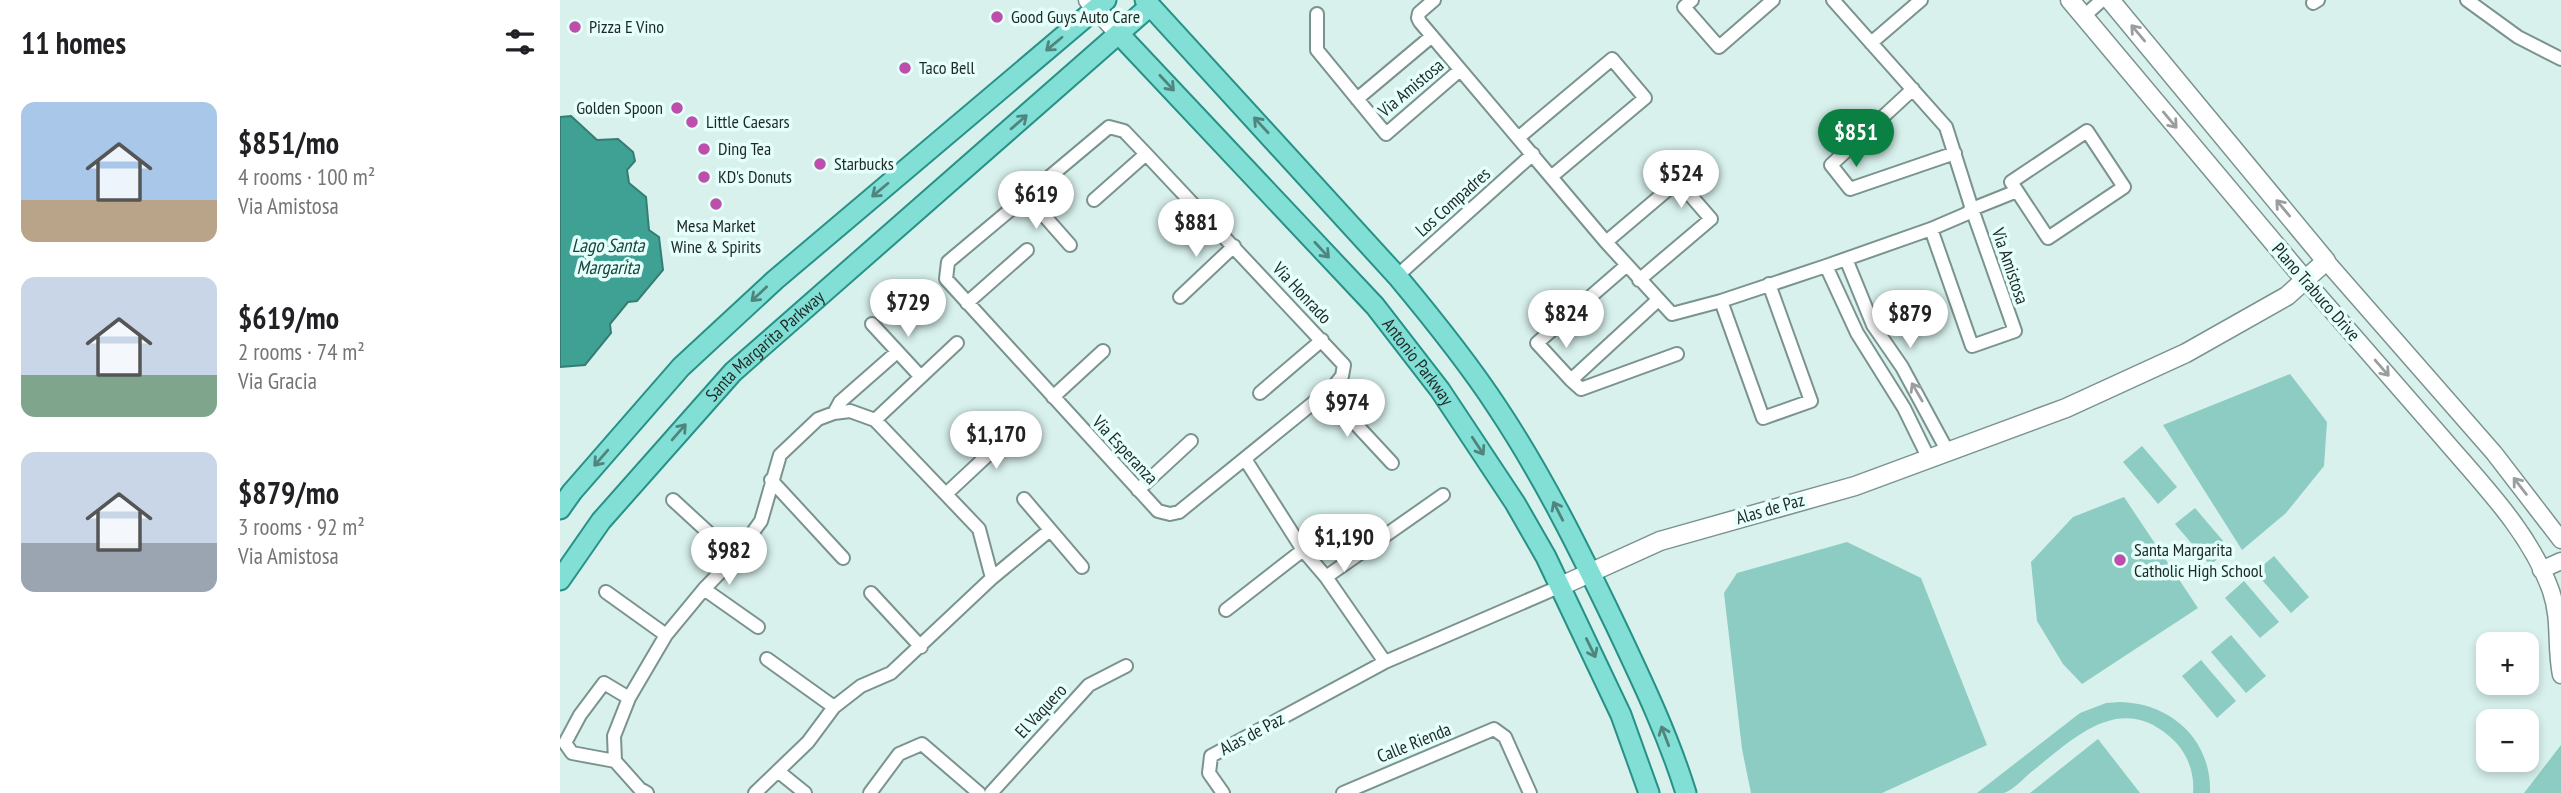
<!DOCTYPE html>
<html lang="en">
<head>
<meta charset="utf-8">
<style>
	:root { --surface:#fff; --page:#f6f6f6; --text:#202124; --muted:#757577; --accent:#0b8043 }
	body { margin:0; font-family:"PT Sans Narrow",sans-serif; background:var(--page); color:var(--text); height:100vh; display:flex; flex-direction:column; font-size:26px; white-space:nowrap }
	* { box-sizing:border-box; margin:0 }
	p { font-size:23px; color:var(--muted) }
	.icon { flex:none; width:38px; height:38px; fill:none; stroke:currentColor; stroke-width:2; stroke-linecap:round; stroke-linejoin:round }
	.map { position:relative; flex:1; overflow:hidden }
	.drawer { display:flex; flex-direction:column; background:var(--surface); width:560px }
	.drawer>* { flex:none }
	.controls { position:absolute; left:1916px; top:632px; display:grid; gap:14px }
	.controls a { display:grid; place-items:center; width:63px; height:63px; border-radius:14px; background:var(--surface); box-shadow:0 4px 10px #0003; font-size:35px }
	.price { position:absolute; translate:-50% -60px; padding:0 16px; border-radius:24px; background:#fff; color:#222; font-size:23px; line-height:46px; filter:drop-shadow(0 2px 4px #0008) }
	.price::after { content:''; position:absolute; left:50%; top:42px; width:21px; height:16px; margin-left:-10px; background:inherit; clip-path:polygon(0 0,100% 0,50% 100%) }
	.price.on { background:var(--accent); color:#fff }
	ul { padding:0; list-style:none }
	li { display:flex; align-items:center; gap:21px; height:175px; padding:0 21px }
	li span { display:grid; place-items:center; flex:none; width:196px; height:140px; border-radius:14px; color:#555 }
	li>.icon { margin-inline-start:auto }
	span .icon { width:84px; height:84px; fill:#fffc; stroke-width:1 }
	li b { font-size:30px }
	h2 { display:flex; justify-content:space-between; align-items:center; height:84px; padding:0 21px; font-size:30px }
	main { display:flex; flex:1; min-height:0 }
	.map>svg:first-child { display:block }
	.green { fill:#8dccc2 }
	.water { fill:#3ea194; stroke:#357d73; stroke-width:2 }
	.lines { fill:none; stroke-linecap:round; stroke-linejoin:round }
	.minor-casing { stroke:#7b938f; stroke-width:16 }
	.tertiary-casing { stroke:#7b938f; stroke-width:19 }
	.secondary-casing { stroke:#7b938f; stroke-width:21 }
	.primary-casing { stroke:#289186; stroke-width:23 }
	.minor { stroke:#fff; stroke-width:12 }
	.tertiary { stroke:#fff; stroke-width:16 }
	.secondary { stroke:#fff; stroke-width:18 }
	.primary { stroke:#81dfd5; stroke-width:19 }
	.oneway { stroke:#9a9e9e }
	.oneway2 { stroke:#50847e }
	.poi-dot { fill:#bd4eac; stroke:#e5fffa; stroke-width:2.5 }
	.labels { text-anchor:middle; stroke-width:7; stroke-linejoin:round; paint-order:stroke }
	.poi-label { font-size:18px; fill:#1f2827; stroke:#e5fffa; text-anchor:start }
	.street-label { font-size:18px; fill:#1f2827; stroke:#e5fffa }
	.water-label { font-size:19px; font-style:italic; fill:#18443f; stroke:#e5fffa }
</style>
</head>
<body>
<main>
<section class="drawer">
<h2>11 homes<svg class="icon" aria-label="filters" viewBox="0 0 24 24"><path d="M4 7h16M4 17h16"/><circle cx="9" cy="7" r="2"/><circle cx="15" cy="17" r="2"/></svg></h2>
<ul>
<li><span style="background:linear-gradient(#a9c7e8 70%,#b9a48a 0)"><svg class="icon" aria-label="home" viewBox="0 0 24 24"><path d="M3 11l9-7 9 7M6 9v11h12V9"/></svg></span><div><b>$851/mo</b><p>4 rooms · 100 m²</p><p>Via Amistosa</p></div></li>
<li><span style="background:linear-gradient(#c9d6e8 70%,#7fa58c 0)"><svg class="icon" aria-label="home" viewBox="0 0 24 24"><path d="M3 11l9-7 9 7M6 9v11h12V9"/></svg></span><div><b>$619/mo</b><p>2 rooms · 74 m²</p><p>Via Gracia</p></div></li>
<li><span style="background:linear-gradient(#c9d6e8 65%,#9aa5b1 0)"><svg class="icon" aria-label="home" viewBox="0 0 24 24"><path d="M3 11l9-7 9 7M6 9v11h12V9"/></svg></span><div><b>$879/mo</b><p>3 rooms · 92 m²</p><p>Via Amistosa</p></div></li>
</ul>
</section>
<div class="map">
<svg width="2001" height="793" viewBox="0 0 2001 793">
	<rect width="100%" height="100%" fill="#d8f1ed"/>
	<path class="green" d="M1730,374L1767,422L1764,466L1726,513L1682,550L1603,425Z
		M1582,446L1617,487L1598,504L1563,462Z
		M1564,497L1638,608L1522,684L1503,664L1477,621L1471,562L1513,517Z
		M1635,508L1670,549L1650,565L1615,524Z
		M1287,542L1361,578L1427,745L1322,793H1191L1182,749L1164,593L1177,573Z
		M1714,556L1749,597L1731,613L1695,572Z
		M1684,581L1719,622L1700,638L1665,598Z
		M1671,635L1706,676L1686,693L1651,652Z
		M1641,660L1676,701L1657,718L1622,676Z
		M1560,702C1611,703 1652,740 1650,793H1633C1635,771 1626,750 1609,736C1557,691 1510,742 1470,773C1463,779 1453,790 1444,793C1437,793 1425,793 1417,793L1520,713L1546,703Z
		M1538,739L1580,793H1470Z
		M2001,745V793H1964Z"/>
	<path class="water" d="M11,116L37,140L58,139L73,152L75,161L67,170L69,183L86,197L89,230L99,237L103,270L77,301L68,302L50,324L51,333L25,365L0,367V117Z"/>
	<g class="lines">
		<g class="minor-casing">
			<path id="minor" d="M874,0L859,13L858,18L860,22L1046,242L1112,314L1161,301L1266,266L1371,229L1406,214L1412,209L1386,127L1273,0
				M1132,0L1124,7L1159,47L1213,0
				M1907,0L1958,37L2001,59
				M1753,3L1758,0
				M757,14V50L826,134L900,70
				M1523,17L1542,0
				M1311,43L1361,0
				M1353,89L1271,165L1290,189L1395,153
				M797,99L872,36
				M549,127L564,131L586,154L784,365L782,376L774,386L619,512L610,514L598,511L386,279L388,262Z
				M958,138L1052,59L1085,98L991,177
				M466,195L510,245
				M534,200L586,154
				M1371,229L1412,346L1455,331L1412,209L1457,191L1451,182L1527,131L1564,187L1488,238L1457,191
				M1046,242L1118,181L1151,219L1079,280
				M1286,259L1313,325L1342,367L1388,452
				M1067,265L977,343L1011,380L1098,300
				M1266,266L1297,333L1344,408L1369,459
				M837,276L973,154
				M620,297L674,246
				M1161,301L1203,418L1251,401L1209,284
				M407,303L467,250
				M312,324L360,376
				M1011,380L1021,389L1117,354
				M766,392L832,463
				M700,393L762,340
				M493,397L543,351
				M274,413L280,402L337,352
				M315,420L397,343
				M685,459L743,550L766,577L825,662
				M211,480L283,558
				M578,490L631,441
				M386,494L462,423
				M464,499L522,567
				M113,500L175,557
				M766,577L883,495
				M144,589L198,627
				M46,592L106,635
				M311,593L361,647
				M666,610L743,550
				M207,659L274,707
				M55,761L12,753L5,743L20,715L44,683L69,698
				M219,772L245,793
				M87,793L80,789L55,761L54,736L69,698L106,635L144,589L175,557L201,521L220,455L258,419L274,413L290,411L315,420L419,529L432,578
				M195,793L248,742L274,707L301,686L331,673L432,578L490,530
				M310,793L339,754L362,744L419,793
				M431,793L529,685L566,666
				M663,793L649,773L651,756L825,662L1001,586
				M783,793L934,729L945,737L970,793"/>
		</g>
		<g class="tertiary-casing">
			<path id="tertiary" d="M1766,261L1934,453L2001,540
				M1745,280C1790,332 1836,384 1881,436C1922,484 1970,532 1991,591C2001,621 1995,645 2001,675
				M1981,570L2001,561"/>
		</g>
		<g class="secondary-casing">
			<path id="secondary" d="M528,0L559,34
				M1510,0L1745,280
				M1001,586L1100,541L1295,486L1506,408L1626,353L1727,296L1766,261L1550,0"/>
		</g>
		<g class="primary-casing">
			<g id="primary">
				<path d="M585,0L837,276C872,318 907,361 937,407C983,476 1020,551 1056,626C1082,681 1108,735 1126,793"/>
				<path id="s1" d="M559,34L815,306L880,390L955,503L986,557L1061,715L1089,793"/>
				<path d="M0,509L12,492L121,367L215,280L546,0"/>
				<path id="s2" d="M0,580L41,521L173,372L590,6"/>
			</g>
		</g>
		<use href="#minor" class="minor"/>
		<use href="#tertiary" class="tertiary"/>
		<use href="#secondary" class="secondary"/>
		<use href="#primary" class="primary"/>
	</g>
	<defs><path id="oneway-shaft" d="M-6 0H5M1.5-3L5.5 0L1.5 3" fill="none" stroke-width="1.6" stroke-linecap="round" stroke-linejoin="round" transform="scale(1.75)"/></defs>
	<g class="oneway">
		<use href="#oneway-shaft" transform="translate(1578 33) rotate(-130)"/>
		<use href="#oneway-shaft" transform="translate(1610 120) rotate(50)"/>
		<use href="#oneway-shaft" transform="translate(1723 208) rotate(-130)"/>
		<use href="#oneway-shaft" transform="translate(1822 368) rotate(49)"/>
		<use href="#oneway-shaft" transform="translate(1357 392) rotate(-120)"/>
		<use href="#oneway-shaft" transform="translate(1960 486) rotate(-128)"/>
	</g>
	<g class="oneway2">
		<use href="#oneway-shaft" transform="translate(494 44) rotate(140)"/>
		<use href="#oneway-shaft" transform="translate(607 83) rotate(47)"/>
		<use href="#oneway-shaft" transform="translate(459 122) rotate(-41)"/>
		<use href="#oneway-shaft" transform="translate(701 125) rotate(-133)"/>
		<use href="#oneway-shaft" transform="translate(320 190) rotate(140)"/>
		<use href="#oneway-shaft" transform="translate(762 250) rotate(47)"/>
		<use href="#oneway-shaft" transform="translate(199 294) rotate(137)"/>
		<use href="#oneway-shaft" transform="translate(119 432) rotate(-49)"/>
		<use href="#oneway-shaft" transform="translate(918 446) rotate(57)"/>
		<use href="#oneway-shaft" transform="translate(41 458) rotate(131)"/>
		<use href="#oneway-shaft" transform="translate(998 511) rotate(-117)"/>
		<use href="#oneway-shaft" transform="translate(1031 648) rotate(64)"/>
		<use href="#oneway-shaft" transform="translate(1105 736) rotate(-111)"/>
	</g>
	<g class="poi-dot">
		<circle cx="437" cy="17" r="7"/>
		<circle cx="15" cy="27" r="7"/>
		<circle cx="345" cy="68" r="7"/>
		<circle cx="117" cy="108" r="7"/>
		<circle cx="132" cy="122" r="7"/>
		<circle cx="144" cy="149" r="7"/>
		<circle cx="260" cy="164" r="7"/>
		<circle cx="144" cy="177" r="7"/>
		<circle cx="156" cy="204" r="7"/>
		<circle cx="1560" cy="560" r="7"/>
	</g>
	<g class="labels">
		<g class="poi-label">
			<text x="451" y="23">Good Guys Auto Care</text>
			<text x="29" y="33">Pizza E Vino</text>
			<text x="359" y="74">Taco Bell</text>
			<text x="103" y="114" text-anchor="end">Golden Spoon</text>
			<text x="146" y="128">Little Caesars</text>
			<text x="158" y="155">Ding Tea</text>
			<text x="274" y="170">Starbucks</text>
			<text x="158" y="183">KD's Donuts</text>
			<text x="156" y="232" text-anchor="middle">Mesa Market<tspan x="156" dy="21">Wine &amp; Spirits</tspan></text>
			<text x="1574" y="556">Santa Margarita<tspan x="1574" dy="21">Catholic High School</tspan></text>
		</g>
		<g class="street-label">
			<text transform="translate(851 88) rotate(-40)" y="6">Via Amistosa</text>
			<text transform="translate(893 202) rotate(-42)" y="6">Los Compadres</text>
			<text transform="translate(1450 266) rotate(71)" y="6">Via Amistosa</text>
			<text transform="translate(1756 292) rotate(49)" y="6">Plano Trabuco Drive</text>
			<text transform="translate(742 293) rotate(47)" y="6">Via Honrado</text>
			<text dy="6" stroke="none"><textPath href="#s2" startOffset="312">Santa Margarita Parkway</textPath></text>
			<text dy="6" stroke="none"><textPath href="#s1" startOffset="444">Antonio Parkway</textPath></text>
			<text transform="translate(565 450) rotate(47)" y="6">Via Esperanza</text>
			<text transform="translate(1210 509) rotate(-16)" y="6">Alas de Paz</text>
			<text transform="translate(481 711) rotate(-47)" y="6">El Vaquero</text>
			<text transform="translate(692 734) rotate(-28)" y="6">Alas de Paz</text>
			<text transform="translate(854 743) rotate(-22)" y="6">Calle Rienda</text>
		</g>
		<g class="water-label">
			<text x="48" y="252">Lago Santa<tspan x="48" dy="22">Margarita</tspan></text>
		</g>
	</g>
</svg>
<div class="controls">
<a>+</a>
<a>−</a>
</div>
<b class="price on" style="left:1296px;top:169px">$851</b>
<b class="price" style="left:1121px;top:210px">$524</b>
<b class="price" style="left:476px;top:231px">$619</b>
<b class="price" style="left:636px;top:259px">$881</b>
<b class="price" style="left:348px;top:339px">$729</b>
<b class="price" style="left:1006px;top:350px">$824</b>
<b class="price" style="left:1350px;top:350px">$879</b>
<b class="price" style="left:787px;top:439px">$974</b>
<b class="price" style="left:436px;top:471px">$1,170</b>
<b class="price" style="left:784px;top:574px">$1,190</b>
<b class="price" style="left:169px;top:587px">$982</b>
</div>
</main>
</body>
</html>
